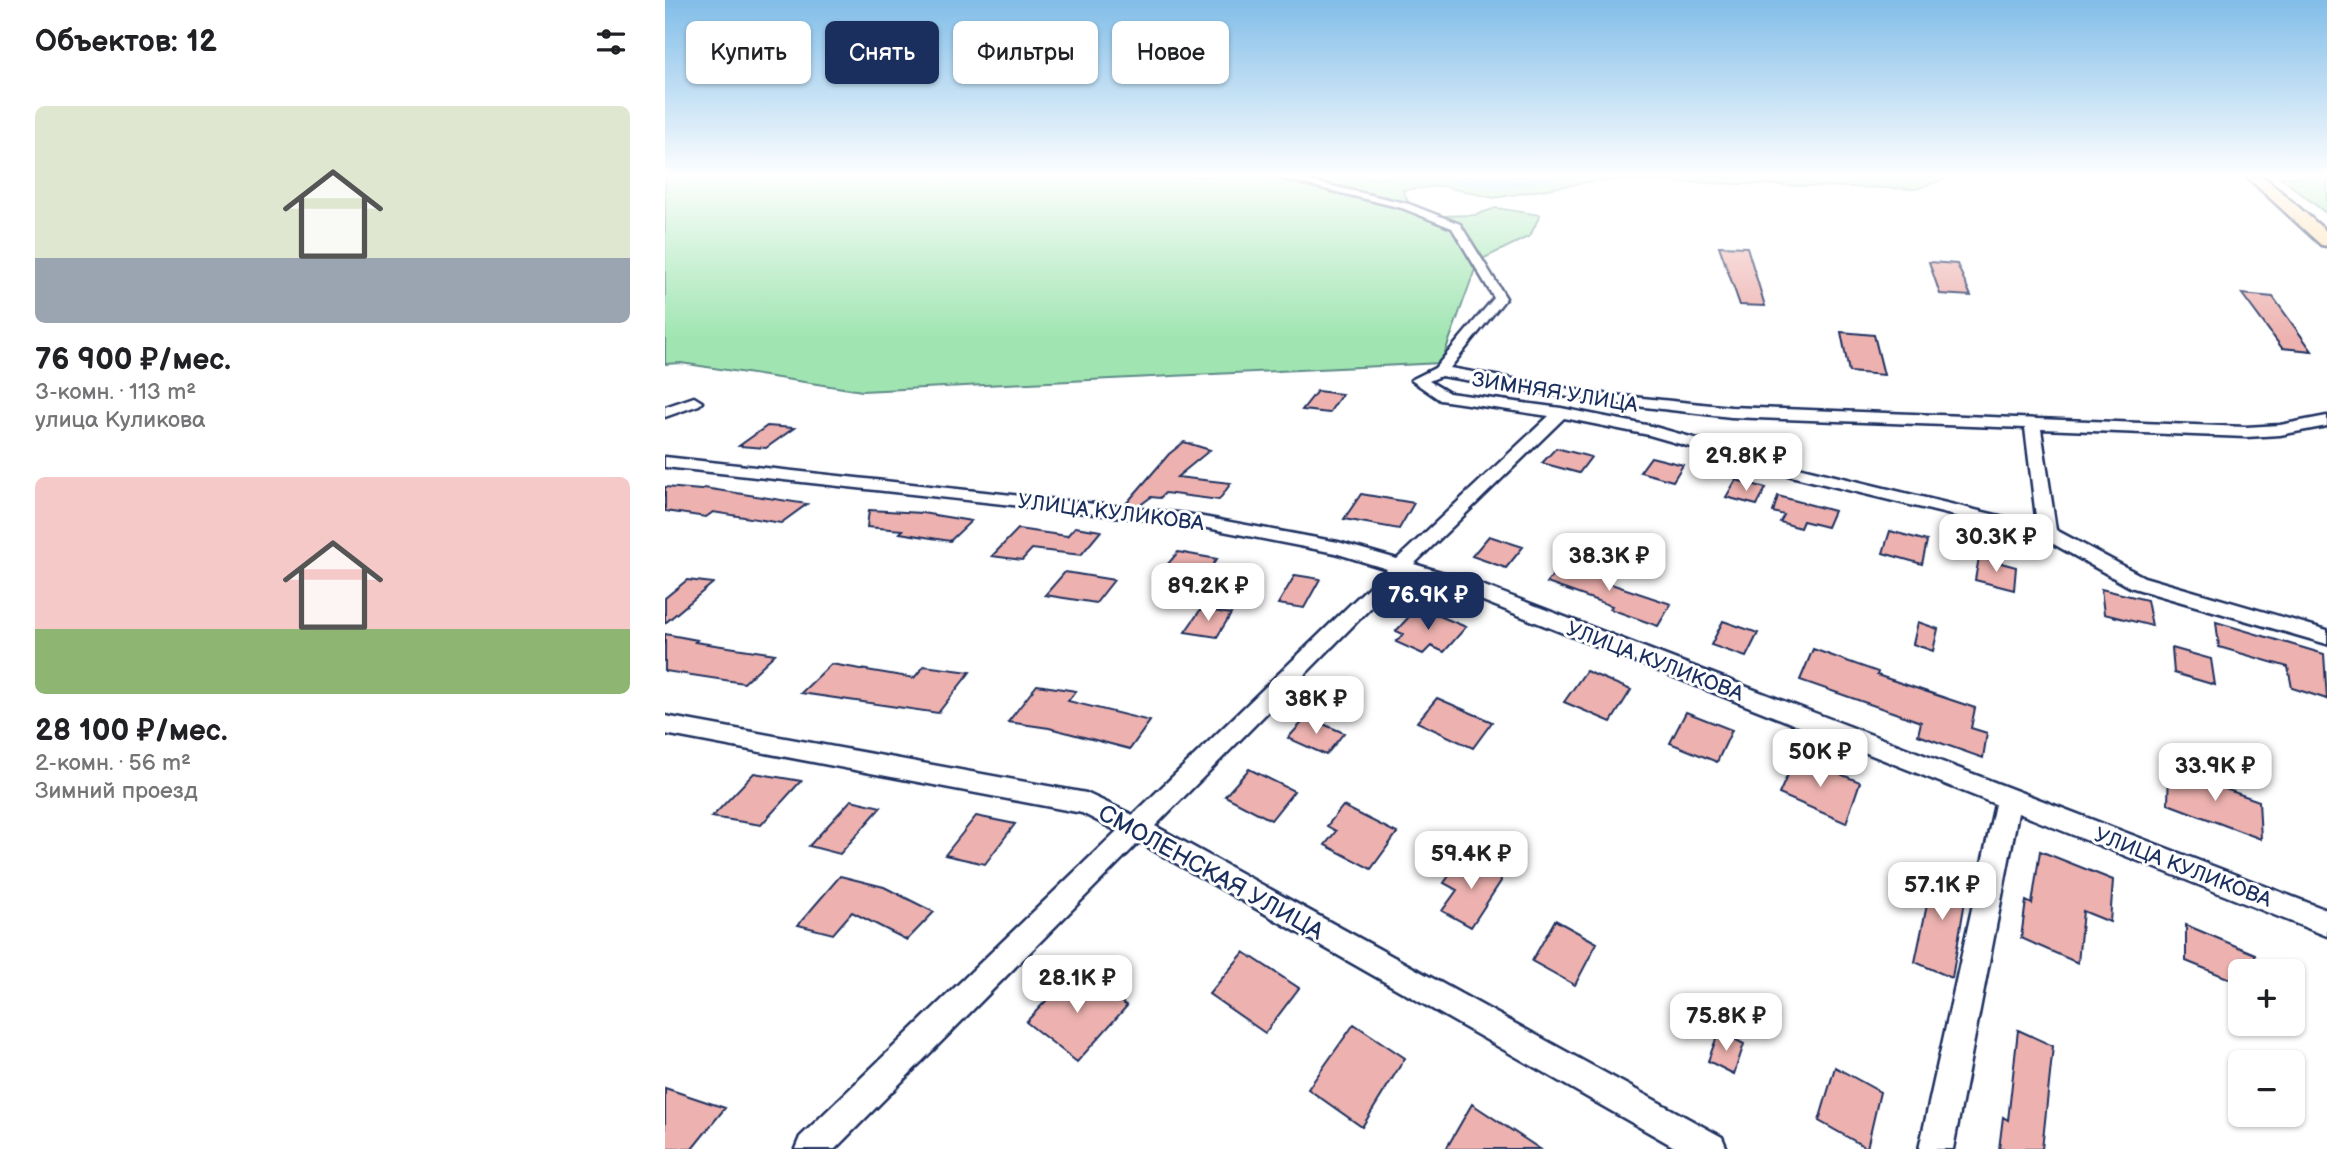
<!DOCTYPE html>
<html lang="ru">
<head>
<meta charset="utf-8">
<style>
	:root { --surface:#fff; --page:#f2f2f2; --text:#202124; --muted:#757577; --accent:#1b2f5e }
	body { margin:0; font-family:"Balsamiq Sans",sans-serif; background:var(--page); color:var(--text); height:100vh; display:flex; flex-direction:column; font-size:26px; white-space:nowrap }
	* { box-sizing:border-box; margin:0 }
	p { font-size:23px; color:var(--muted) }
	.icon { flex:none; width:38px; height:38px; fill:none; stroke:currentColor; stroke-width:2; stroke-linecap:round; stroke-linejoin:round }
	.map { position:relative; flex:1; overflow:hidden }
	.side { display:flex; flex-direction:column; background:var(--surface); width:665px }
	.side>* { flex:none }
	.top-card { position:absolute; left:21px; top:21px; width:665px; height:63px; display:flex; gap:14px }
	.fabs { position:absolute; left:1563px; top:959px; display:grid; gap:14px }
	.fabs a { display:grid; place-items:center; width:77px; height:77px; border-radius:10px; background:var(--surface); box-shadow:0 2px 5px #0004; font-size:35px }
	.price { position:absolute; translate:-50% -60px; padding:0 16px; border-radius:14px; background:#fff; color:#222; font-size:23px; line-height:46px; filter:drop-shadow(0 2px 4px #0008) }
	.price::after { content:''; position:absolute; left:50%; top:42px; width:21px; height:16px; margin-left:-10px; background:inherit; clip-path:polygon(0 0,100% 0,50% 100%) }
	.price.active { background:var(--accent); color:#fff }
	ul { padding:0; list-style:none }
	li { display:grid; align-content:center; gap:14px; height:371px; padding:0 35px }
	li span { display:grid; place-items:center; height:217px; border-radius:10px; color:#555 }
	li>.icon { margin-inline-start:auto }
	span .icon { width:126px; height:126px; fill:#fffc; stroke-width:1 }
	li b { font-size:30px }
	h2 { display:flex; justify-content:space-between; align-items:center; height:84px; padding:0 35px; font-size:30px }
	.chip { padding:0 24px; border-radius:10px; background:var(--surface); box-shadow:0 2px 5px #0004; font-size:24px; line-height:63px }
	.chip.active { background:var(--accent); color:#fff }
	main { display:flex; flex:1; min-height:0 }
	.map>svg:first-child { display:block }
	.green { fill:#a0e5b1; stroke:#5e8a88; stroke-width:2 }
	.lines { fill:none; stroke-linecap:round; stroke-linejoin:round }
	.river { fill:#87cae8; fill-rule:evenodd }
	.building { fill:#edb2af; stroke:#1b2f5e; stroke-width:2 }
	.minor-casing { stroke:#1b2f5e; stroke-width:5 }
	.primary-casing { stroke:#1b2f5e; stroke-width:5 }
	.minor { fill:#fff; fill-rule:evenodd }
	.primary { fill:#fddcac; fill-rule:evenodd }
	.labels { text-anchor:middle; stroke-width:6; stroke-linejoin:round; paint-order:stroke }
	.street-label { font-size:21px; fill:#1b2f5e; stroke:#fff }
	.near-street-label { font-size:24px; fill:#1b2f5e; stroke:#fff }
</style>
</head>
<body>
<main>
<section class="side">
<h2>Объектов: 12<svg class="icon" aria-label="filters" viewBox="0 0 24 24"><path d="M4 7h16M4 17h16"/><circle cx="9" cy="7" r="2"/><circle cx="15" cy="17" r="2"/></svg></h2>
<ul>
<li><span style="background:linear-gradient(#dfe7d0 70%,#9aa5b1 0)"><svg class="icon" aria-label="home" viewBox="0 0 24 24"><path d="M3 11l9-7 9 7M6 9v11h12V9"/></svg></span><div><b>76 900 ₽/мес.</b><p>3-комн. · 113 m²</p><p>улица Куликова</p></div></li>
<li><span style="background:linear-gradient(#f6c9c9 70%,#8fb573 0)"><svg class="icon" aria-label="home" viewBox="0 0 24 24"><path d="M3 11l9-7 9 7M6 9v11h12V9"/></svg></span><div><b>28 100 ₽/мес.</b><p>2-комн. · 56 m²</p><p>Зимний проезд</p></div></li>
</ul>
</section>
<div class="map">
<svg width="1662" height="1149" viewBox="0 0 1662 1149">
	<rect width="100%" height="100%" fill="#fff"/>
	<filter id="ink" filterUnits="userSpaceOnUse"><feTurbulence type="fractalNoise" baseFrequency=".0143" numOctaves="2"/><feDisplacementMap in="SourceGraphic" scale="14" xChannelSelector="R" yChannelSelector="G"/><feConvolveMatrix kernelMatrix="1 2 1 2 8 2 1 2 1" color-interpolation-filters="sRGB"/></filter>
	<g filter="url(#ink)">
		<path class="green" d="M0,177H602L773,216L810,215L831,208L875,215L865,236L813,261L776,363L197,391L16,363L0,364Z
			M626,177H1285L1251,189L936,180L829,198L777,186L738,190L744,204Z
			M1615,177H1662V214Z"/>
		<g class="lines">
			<path class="river" d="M775,177H888L885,181L878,183L832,190L785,183L778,181Z"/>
		</g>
		<path class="building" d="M1054,246L1082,247L1100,306L1075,305Z
			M1264,262L1292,264L1306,296L1275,294Z
			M1577,294L1608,297L1647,351L1617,348Z
			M1176,332L1209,335L1219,375L1184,372Z
			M652,391L677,394L664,413L637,410Z
			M102,426L129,428L101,448L74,446Z
			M519,442L545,450L512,477L566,483L554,500L500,493L495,498L486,497L474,506L460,505L504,454Z
			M891,448L926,457L914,473L877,463Z
			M986,457L1018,465L1008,481L975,472Z
			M1071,480L1101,488L1092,505L1061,497Z
			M0,487L36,490L39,488L142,504L116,523L48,512L41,517L0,511Z
			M696,494L749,503L734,529L679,519Z
			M1113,496L1169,511L1162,527L1138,521L1135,528L1115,522L1119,515L1108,512Z
			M204,510L257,513L306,521L285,541L235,533L238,530L202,527Z
			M410,527L436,531L416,555L367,549L357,560L327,556L353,529L402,536Z
			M1225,531L1262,541L1257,564L1218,553Z
			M824,536L858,547L841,568L807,556Z
			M513,552L552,559L531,587L490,579Z
			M1314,557L1351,567L1349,590L1310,580Z
			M898,561L947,577L943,583L1006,604L993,626L945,609L947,606L882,583Z
			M400,572L449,580L431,603L380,595Z
			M630,575L655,579L639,608L613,604Z
			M22,580L48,583L0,623V598Z
			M1436,589L1482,600L1487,626L1439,614Z
			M753,607L801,627L779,652L766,646L758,654L731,642L738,634L731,631Z
			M536,609L566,614L552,637L520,632Z
			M1058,621L1093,633L1081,657L1046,645Z
			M1253,622L1273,629L1268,651L1248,644Z
			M1551,622L1659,654L1662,699L1627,688L1623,667L1554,647Z
			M0,634L32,640L30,642L110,654L79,683L0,671Z
			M1507,648L1546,659L1550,685L1509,673Z
			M1148,649L1213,672L1212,675L1310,708L1306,728L1322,733L1318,758L1253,735L1256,722L1135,680Z
			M166,664L249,678L259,666L305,672L273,713L136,693Z
			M921,671L966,690L946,722L899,702Z
			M372,685L411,691L403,701L485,721L465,749L384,728L343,722Z
			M772,698L827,722L808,748L752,722Z
			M1021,712L1067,730L1052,762L1005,743Z
			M642,717L679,733L661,755L623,738Z
			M1131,756L1195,782L1181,823L1114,794Z
			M584,769L629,791L606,820L560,796Z
			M1504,769L1594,801L1596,839L1503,804Z
			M89,773L136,781L96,825L47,817Z
			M186,800L216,807L175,854L144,846Z
			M678,806L732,833L706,869L660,845L671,831L662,826Z
			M311,816L350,824L320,864L280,855Z
			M1375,851L1448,880L1445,922L1418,911L1413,963L1356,938L1361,901L1367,904Z
			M820,862L834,869L836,881L806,927L777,911L792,890L779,883L791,866L797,869Z
			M1265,867L1303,883L1287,978L1250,962L1263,900L1259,898Z
			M175,876L219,887L269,912L242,940L187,912L168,934L133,925Z
			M890,920L932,943L910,985L867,961Z
			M1521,925L1590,954L1591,971H1575V983L1521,961Z
			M579,952L634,988L600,1033L544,994Z
			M411,969L462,1006L412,1062L361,1022Z
			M689,1024L740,1058L697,1127L643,1089Z
			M1353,1030L1388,1046L1377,1149H1334L1338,1117L1343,1120Z
			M1054,1031L1079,1044L1069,1074L1043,1061Z
			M1170,1067L1215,1092L1202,1148L1154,1121Z
			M0,1088L60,1108L27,1149H0Z
			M807,1104L875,1149H781Z"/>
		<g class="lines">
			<g class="minor-casing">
				<path id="minor" d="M611,177H628L744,204L795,224L841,298L785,368L928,393L1066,407L1581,427L1615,425L1662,416V426L1615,435L1581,437L1376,429L1391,530L1479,577L1662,630V644L1465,587L1376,537L1130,477L984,435L899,418L749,564L809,582L1662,910V936L1353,813L1288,1149H1254L1330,804L795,592L739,574L490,826L1057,1137L1062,1149H1013L474,842L170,1149H130L135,1137L452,831L417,813L0,734V716L421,793L468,815L722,569L670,553L522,524L0,467V457L522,514L673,542L732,559L884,416L775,400L746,380L770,368L829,298L787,228L737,208ZM776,376L928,401L1066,417L1360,428L1372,525L1141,469L986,426L896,408L784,393L764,381Z
					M29,397L37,402L34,405L0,417V407Z"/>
			</g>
			<g class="primary-casing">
				<path id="primary" d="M1582,177H1599L1662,232V246L1656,245Z"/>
			</g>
			<use href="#minor" class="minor"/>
			<use href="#primary" class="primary"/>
		</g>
	</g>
	<linearGradient id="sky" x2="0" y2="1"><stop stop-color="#81bde8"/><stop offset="0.52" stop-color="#fff"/><stop offset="1" stop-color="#fff" stop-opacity="0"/></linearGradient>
	<rect width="1662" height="338" fill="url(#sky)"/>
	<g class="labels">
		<g class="street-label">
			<text transform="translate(890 392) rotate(9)" y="7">ЗИМНЯЯ УЛИЦА</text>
			<text transform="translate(446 512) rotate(7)" y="7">УЛИЦА КУЛИКОВА</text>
			<text transform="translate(990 661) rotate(21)" y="7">УЛИЦА КУЛИКОВА</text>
			<text transform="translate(1518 867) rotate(21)" y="7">УЛИЦА КУЛИКОВА</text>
		</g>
		<g class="near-street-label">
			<text transform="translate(546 872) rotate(29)" y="8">СМОЛЕНСКАЯ УЛИЦА</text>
		</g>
	</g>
</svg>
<div class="fabs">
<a>+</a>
<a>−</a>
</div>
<b class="price" style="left:1081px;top:493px">29.8K ₽</b>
<b class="price" style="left:1331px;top:574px">30.3K ₽</b>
<b class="price" style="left:944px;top:593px">38.3K ₽</b>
<b class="price" style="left:543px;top:623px">89.2K ₽</b>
<b class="price active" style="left:763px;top:632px">76.9K ₽</b>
<b class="price" style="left:651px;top:736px">38K ₽</b>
<b class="price" style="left:1155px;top:789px">50K ₽</b>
<b class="price" style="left:1550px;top:803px">33.9K ₽</b>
<b class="price" style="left:806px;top:891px">59.4K ₽</b>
<b class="price" style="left:1277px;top:922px">57.1K ₽</b>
<b class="price" style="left:412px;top:1015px">28.1K ₽</b>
<b class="price" style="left:1061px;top:1053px">75.8K ₽</b>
<div class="top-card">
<a class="chip">Купить</a>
<a class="chip active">Снять</a>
<a class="chip">Фильтры</a>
<a class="chip">Новое</a>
</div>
</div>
</main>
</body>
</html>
